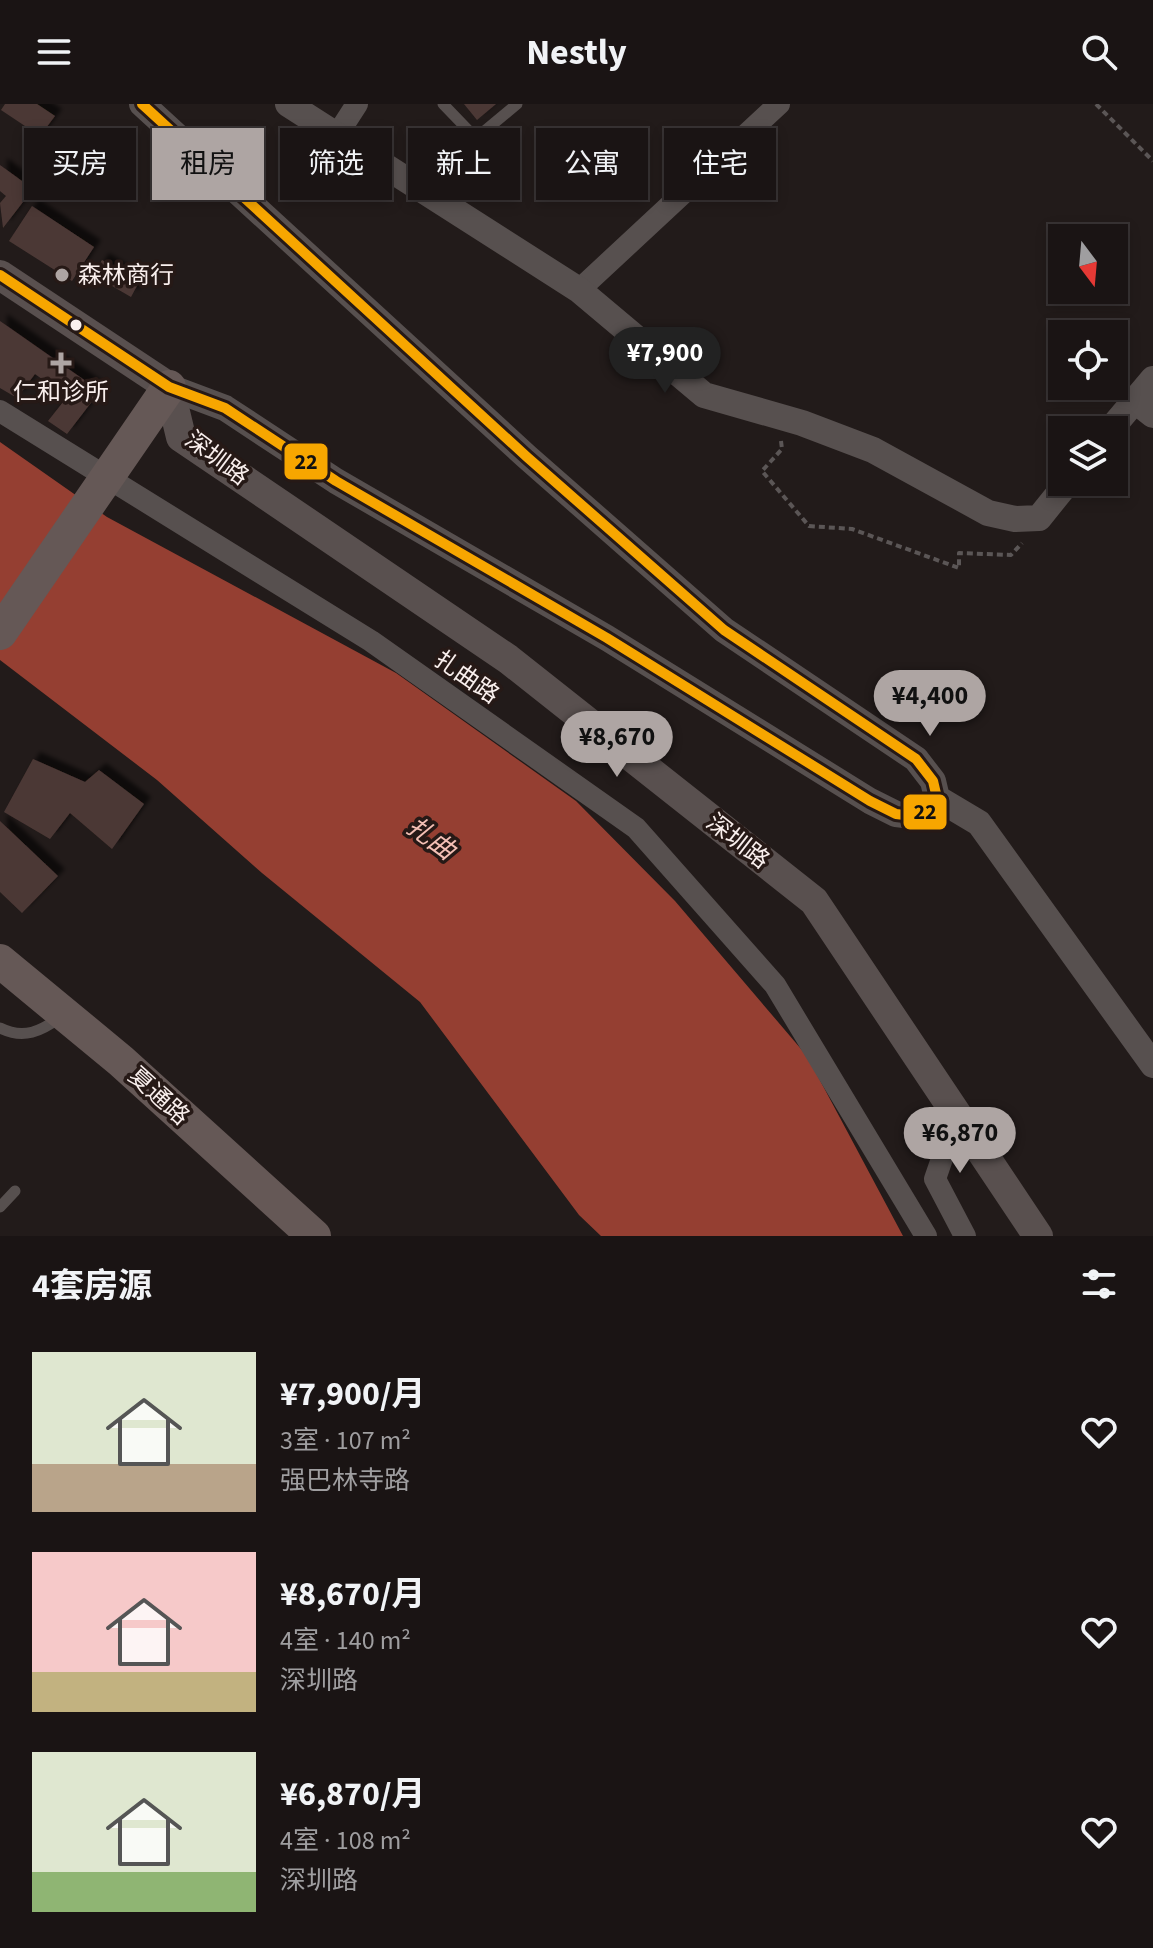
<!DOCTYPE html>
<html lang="zh">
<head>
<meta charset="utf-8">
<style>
	:root { --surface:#1a1414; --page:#272122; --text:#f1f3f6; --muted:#9f9ea0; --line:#383334; --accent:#aea5a3 }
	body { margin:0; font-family:"Source Sans 3","Noto Sans SC",sans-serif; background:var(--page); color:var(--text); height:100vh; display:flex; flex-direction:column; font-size:30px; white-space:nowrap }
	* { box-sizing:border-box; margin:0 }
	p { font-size:26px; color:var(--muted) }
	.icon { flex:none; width:44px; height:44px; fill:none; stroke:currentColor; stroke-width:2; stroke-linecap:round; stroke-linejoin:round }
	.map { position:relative; height:1132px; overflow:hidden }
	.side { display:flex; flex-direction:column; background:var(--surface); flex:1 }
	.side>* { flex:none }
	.top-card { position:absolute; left:24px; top:24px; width:1106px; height:72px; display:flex; gap:16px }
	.needle { width:52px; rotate:164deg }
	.buttons { position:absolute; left:1048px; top:120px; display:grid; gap:16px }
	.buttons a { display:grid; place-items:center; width:80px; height:80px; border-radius:0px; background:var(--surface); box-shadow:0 4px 12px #0003,0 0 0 2px var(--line); font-size:40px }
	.price { position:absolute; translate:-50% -68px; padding:0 18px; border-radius:28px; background:var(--accent); color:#111; font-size:26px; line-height:52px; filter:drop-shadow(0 2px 4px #0008) }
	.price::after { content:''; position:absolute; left:50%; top:48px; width:24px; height:18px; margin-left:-12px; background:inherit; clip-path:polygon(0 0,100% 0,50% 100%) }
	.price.selected { background:#222; color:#fff }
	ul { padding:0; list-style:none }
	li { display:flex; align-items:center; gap:24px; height:200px; padding:0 32px }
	li span { display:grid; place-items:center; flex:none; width:224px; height:160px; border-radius:0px; color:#555 }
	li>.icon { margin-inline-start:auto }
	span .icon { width:96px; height:96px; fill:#fffc; stroke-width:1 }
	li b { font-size:34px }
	h2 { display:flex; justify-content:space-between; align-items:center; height:96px; padding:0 32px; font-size:34px }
	.chip { padding:0 28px; border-radius:0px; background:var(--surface); box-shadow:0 4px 12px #0003,0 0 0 2px var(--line); font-size:28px; line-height:72px }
	.chip.selected { background:var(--accent); color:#111 }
	header { display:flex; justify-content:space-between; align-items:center; height:104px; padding:0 32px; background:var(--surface); font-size:36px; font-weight:700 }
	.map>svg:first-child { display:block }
	.water { fill:#953f32 }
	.building { fill:#4c3835; filter:url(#shadow) }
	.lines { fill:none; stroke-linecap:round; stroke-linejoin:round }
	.path { stroke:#5b5656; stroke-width:4; stroke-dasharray:6 4; stroke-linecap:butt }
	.service { stroke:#57504f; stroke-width:11 }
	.minor { stroke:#57504f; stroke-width:22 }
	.tertiary { stroke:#57504f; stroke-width:26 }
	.secondary { stroke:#59504f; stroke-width:30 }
	.primary { stroke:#655856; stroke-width:34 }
	.bus-1-casing { stroke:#261916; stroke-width:16 }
	.bus-1 { stroke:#f7a600; stroke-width:10 }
	.poi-dot { fill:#aea5a3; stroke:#261916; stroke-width:3 }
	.bus-dot { fill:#f9efed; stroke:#261916; stroke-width:3 }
	.labels { text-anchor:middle; stroke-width:7; stroke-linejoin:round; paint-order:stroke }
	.poi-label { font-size:24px; fill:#f9efed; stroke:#261916; text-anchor:start }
	.street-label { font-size:24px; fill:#f9efed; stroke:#261916 }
	.water-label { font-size:26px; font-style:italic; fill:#f4c0b5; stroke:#261916 }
	.line-badge { stroke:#261916; stroke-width:3 }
	.pale-badge-label { font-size:22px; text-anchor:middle; font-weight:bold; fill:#111 }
</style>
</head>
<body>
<header><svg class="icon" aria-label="menu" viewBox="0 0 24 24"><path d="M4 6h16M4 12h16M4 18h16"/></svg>Nestly<svg class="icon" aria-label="search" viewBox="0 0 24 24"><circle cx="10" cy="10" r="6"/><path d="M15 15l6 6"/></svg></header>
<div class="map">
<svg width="1153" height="1132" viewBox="0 0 1153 1132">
	<defs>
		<filter id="shadow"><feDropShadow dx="7" dy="-7" stdDeviation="2" flood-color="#0009"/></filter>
	</defs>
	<rect width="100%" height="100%" fill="#221b1a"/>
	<path class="water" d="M0,338L107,413L396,569L576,697L675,797L807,952L903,1132H601L579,1111L420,898L262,769L157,676L0,556Z"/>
	<path class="building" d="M5,0H37L55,12L40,32L1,6Z
		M464,0H496L477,16Z
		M62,40L109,59L99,84L51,65Z
		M0,61L33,85L3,124L0,99L6,92L0,87Z
		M32,102L94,143L72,177L9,137Z
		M102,156L139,178L131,193L93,171Z
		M0,217L100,287L67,330L48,317L67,293L35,270L17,294L0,284Z
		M33,655L85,678L99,666L144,700L112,745L70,709L50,735L4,708Z
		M0,717L58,772L22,809L0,788Z"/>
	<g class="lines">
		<path class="path" d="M1096,0L1153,57
			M781,337L782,345L762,367L809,422L852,425L959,464V449L1011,451L1022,439"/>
		<path class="service" d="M443,0L470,28L481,30L517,0
			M0,924C24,936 41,927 61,913
			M0,1103L15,1087"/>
		<path class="minor" d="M337,31L357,0
			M579,186L779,0
			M0,307L371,537L636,724L775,881L926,1132
			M957,1011L935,1075L965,1132"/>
		<path class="tertiary" d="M142,0L527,353L724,526L916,655L933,677L937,694L921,713L896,710L870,697L607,534L336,377L225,304L169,283
			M288,0L579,186L704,291L802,319L873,346L988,409L1015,415L1039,414L1068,378
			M1134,296L1153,311
			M1110,326L1153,275
			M937,694L979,719L1153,961"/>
		<path class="secondary" d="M0,171L169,283L181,333L508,555L814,797L1038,1132"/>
		<path class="primary" d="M0,529L169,283
			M0,857L121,957L314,1132"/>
		<g class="bus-1-casing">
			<path id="bus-1" d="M0,171L169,283L225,304L336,377L607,534L870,697L896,710L921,713L937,694L933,677L916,655L724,526L527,353L142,0"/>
		</g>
		<use href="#bus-1" class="bus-1"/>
	</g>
	<g class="poi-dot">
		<circle cx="62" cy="171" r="8"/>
		<path d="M57 247h8v8h8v8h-8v8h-8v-8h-8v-8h8z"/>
	</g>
	<circle class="bus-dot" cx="76" cy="221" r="7"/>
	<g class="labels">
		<g class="poi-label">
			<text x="78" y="179">森林商行</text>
			<text x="61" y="296" text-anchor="middle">仁和诊所</text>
		</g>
		<g class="street-label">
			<text transform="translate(217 354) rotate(37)" y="8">深圳路</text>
			<text transform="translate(467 573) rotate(35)" y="8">扎曲路</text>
			<text transform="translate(738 737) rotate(38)" y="8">深圳路</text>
			<text transform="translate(159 992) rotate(42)" y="8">夏通路</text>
		</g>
		<g class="water-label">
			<text transform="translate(431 734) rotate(36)" y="9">扎曲</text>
		</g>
	</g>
	<g class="line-badge">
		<rect x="283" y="338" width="46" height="39" rx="8" fill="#f7a600"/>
		<rect x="902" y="689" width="46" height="38" rx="8" fill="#f7a600"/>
	</g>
	<g class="pale-badge-label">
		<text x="306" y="365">22</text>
		<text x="925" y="715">22</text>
	</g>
</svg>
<div class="buttons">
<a><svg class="needle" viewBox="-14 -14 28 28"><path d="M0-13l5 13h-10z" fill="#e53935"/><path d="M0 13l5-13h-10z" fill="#9f9ea0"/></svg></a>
<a><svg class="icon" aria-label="locate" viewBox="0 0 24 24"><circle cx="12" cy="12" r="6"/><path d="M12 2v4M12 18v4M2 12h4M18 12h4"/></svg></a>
<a><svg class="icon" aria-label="layers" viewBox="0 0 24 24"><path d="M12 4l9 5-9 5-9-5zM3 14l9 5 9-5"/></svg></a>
</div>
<b class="price selected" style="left:665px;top:291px">¥7,900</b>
<b class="price" style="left:930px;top:634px">¥4,400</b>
<b class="price" style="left:617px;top:675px">¥8,670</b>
<b class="price" style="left:960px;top:1071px">¥6,870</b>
<div class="top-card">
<a class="chip">买房</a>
<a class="chip selected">租房</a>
<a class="chip">筛选</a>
<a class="chip">新上</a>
<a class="chip">公寓</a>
<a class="chip">住宅</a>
</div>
</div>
<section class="side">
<h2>4套房源<svg class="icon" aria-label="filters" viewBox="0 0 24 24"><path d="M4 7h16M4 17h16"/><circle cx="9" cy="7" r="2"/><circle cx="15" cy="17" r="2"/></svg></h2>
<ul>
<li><span style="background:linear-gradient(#dfe7d0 70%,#b9a48a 0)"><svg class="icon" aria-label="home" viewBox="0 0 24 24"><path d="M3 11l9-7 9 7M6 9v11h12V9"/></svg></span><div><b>¥7,900/月</b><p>3室 · 107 m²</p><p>强巴林寺路</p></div><svg class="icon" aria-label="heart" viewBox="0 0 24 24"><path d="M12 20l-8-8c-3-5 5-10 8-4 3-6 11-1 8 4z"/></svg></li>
<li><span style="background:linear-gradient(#f6c9c9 75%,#c2b280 0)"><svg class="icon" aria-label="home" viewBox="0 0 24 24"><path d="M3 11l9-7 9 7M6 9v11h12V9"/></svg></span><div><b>¥8,670/月</b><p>4室 · 140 m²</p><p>深圳路</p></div><svg class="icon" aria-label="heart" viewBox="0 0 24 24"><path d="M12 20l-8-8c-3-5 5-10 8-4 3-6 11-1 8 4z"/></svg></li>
<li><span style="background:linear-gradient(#dfe7d0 75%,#8fb573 0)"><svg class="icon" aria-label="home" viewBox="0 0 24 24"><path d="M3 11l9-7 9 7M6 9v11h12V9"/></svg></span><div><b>¥6,870/月</b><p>4室 · 108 m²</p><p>深圳路</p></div><svg class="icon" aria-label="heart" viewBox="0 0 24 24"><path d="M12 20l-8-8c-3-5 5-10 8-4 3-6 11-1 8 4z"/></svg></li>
</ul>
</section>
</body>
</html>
